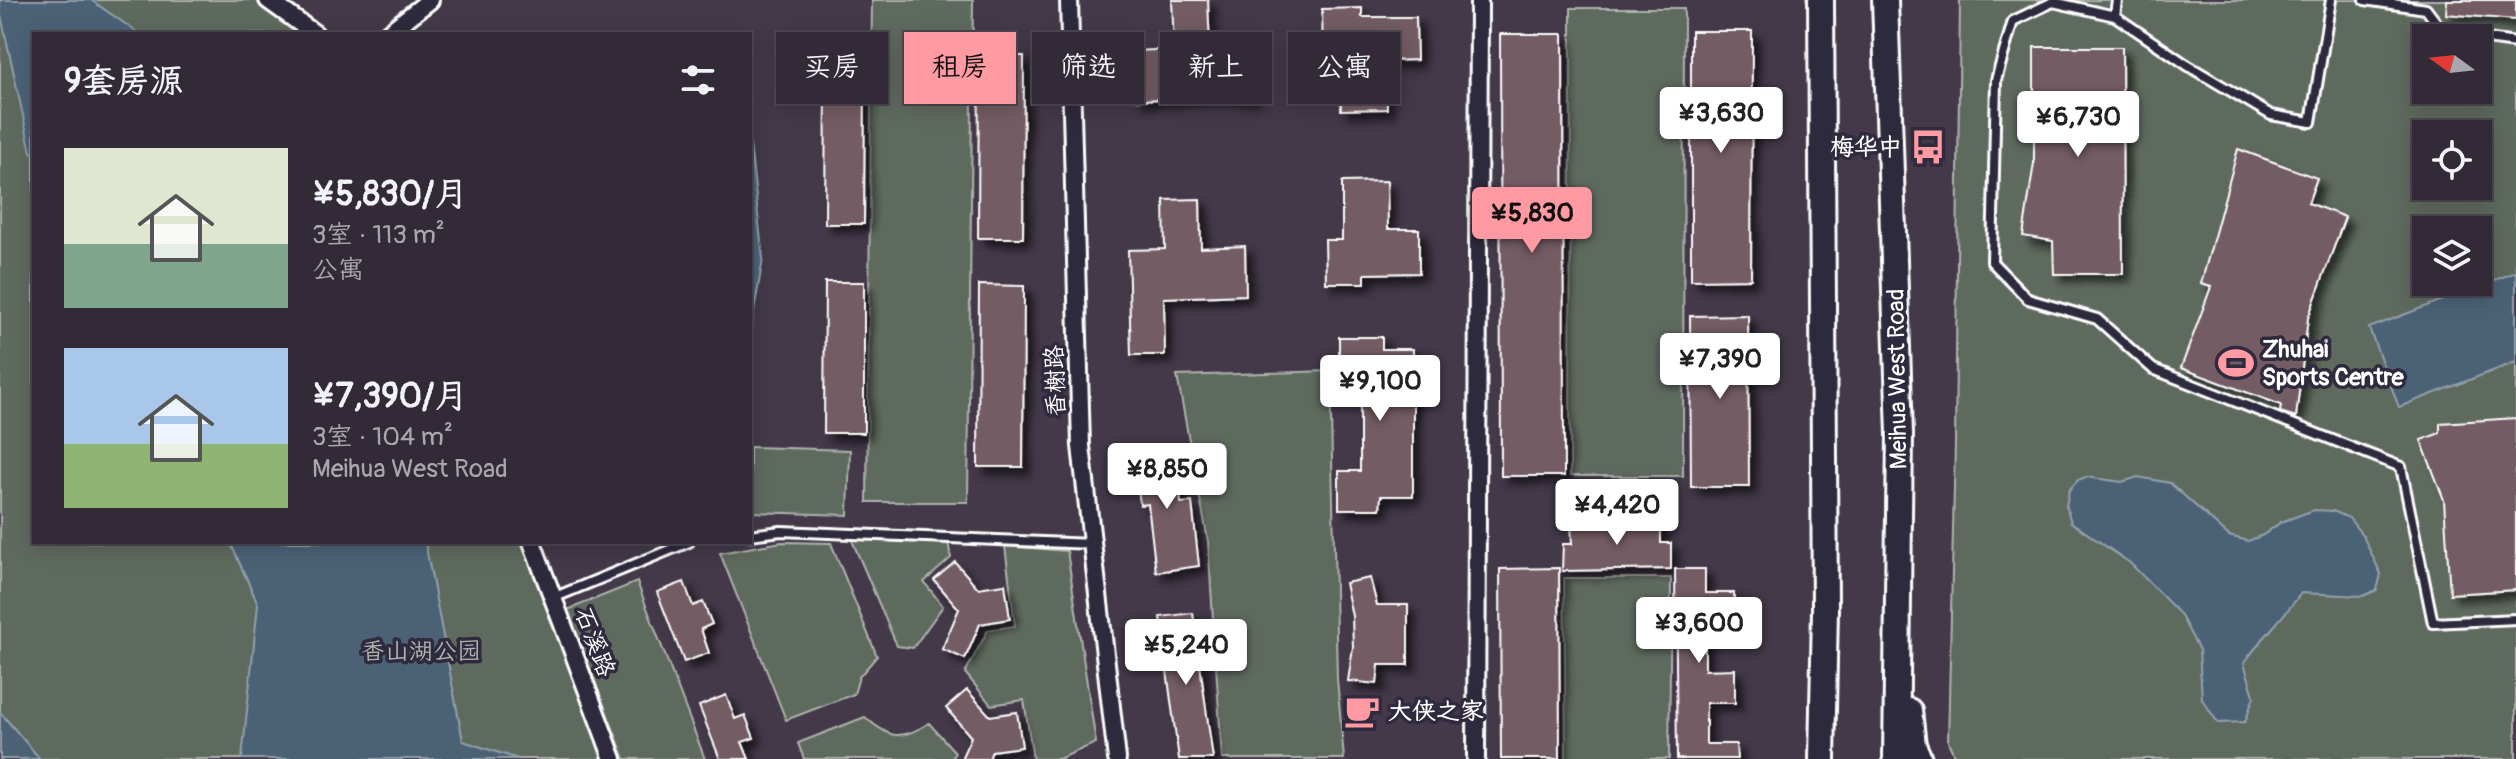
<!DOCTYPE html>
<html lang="zh">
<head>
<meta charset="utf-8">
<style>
	:root { --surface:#322b37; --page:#3a333f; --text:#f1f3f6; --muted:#a8a7ad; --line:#4d4752; --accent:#ff9aa2 }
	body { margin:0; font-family:Pangolin,"LXGW WenKai TC",sans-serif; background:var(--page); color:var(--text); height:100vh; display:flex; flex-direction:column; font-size:30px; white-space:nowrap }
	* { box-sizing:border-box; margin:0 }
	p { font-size:26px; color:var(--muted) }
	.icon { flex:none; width:44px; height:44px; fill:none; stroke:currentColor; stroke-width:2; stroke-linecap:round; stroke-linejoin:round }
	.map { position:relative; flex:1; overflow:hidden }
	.drawer { position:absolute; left:32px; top:32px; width:720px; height:512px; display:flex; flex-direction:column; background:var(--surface); border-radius:0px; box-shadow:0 4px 20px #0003,0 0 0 2px var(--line) }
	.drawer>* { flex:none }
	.guide { position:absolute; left:776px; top:32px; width:760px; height:72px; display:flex; gap:16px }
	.needle { width:52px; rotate:285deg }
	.fabs { position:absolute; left:2412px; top:24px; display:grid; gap:16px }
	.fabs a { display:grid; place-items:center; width:80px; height:80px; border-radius:0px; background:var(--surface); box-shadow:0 4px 20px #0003,0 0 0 2px var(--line); font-size:40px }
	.price { position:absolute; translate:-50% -68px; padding:0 18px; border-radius:8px; background:#fff; color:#222; font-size:26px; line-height:52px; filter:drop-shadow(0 2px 4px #0008) }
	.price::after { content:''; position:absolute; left:50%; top:48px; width:24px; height:18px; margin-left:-12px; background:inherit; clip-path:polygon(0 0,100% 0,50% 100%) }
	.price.selected { background:var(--accent); color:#111 }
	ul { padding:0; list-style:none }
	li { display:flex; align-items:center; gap:24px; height:200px; padding:0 32px }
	li span { display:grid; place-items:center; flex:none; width:224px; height:160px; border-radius:0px; color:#555 }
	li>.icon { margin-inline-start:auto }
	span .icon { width:96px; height:96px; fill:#fffc; stroke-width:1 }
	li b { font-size:34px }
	h2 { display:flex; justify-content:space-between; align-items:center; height:96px; padding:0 32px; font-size:34px }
	.chip { padding:0 28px; border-radius:0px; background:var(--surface); box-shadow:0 4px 20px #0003,0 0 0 2px var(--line); font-size:28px; line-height:72px }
	.chip.selected { background:var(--accent); color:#111 }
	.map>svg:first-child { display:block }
	.green { fill:#5f6a5e; stroke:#afb4ae; stroke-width:2; fill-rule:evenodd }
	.water { fill:#4b6276; stroke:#93a1ad; stroke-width:2 }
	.building { fill:#735c64; stroke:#fff; stroke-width:2; filter:url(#shadow) }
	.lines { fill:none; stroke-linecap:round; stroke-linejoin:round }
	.service-casing { stroke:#fff; stroke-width:14 }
	.minor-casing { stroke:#fff; stroke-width:22 }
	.primary-casing { stroke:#fff; stroke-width:30 }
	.service { stroke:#2f2a3d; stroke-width:8 }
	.minor { stroke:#2f2a3d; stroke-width:16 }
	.primary { stroke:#2f2a3d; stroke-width:24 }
	.labels { text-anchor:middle; stroke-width:7; stroke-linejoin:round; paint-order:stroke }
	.poi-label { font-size:24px; font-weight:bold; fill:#fff; stroke:#2f2a3d; text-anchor:start }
	.street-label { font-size:24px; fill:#fff; stroke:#2f2a3d }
	.park-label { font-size:24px; fill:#afb4ae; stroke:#2f2a3d }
</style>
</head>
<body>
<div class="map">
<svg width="2516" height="759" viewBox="0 0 2516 759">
	<defs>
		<filter id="shadow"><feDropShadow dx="7" dy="7" stdDeviation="4" flood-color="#0009"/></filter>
	</defs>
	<rect width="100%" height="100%" fill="#433949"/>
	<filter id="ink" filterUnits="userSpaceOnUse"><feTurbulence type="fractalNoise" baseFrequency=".0125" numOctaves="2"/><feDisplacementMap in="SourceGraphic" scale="16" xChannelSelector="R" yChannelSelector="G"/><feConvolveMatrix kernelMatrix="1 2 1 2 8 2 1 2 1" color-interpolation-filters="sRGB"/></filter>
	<g filter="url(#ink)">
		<path class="green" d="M0,0H268L315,34H34V542H532L613,759H0Z
			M872,0H973L968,502H867Z
			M1960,0H2516V759H1956L1948,742L1955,444ZM2426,38H2478V90H2426ZM2426,134H2478V186H2426ZM2426,230H2478V282H2426Z
			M1571,8H1684L1683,476H1570Z
			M1330,371L1337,678L1344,759H1222L1208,541L1177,376Z
			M750,447L850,450L848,515L750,512Z
			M851,538L948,542L951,558L924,582L943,606L913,648L897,646Z
			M782,542L831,543L877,656L859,677L854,694L786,720L720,553Z
			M1005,546L1067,551L1096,743L1059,759H1033L1024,700L991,705L965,673L988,630L1015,626Z
			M1564,578H1671L1669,759H1566Z
			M637,582L705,759H625L567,610Z
			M865,717C890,739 901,741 929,723L955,752L952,759H804L798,743Z"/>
		<path class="water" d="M0,0H91L138,33L34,34V154L31,152L0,11Z
			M750,144L763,259L750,335Z
			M2516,272V362L2399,407L2369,328Z
			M2086,477L2122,482L2138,477L2170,483L2229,536L2248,541L2263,535L2281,522L2314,510L2333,511L2349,518L2363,536L2381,574L2377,590L2363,596L2301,593C2283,618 2262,638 2244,663L2254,696L2245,722L2218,723L2202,699L2199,650L2180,614L2130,563L2071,522L2066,506L2069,490L2078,480Z
			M230,542H425L463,741L518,759H242L258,604Z
			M0,712L40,759H41H0Z"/>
		<path class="building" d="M1172,0H1208L1210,48L1253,46L1254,96L1137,100L1136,51L1174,49Z
			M2447,0H2516V20L2446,14Z
			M1362,8V17H1416L1417,60L1386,61L1387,109L1341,110L1340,52L1323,53L1322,9Z
			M1691,31H1752L1751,279L1691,280Z
			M1500,34H1563L1564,476H1501Z
			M2034,47H2122L2123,274H2054L2053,241L2023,236L2034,163Z
			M979,56H1024L1023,238H978Z
			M826,73H865L864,224H825Z
			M2238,149L2317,178L2308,203L2345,217L2308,318L2296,417L2280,412L2281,405L2181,368L2211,287L2201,284Z
			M1387,181L1388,229H1419V273L1365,274V283H1326L1325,240H1342V182Z
			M1200,199L1201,248L1245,246L1246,295L1164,298L1165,355H1131L1128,250L1165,249L1164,200Z
			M825,282H864V433H824Z
			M979,285L1024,286L1023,467H978Z
			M1748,315L1749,487H1691L1690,316Z
			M1339,337H1382V349H1413V496H1381L1380,509H1339V471H1360V375H1339Z
			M2516,418V590L2450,594L2444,500L2421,440L2440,433V423Z
			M1174,448L1181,503L1192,502L1199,566L1156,572L1148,504L1140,505L1134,453Z
			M1640,516L1648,517L1653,522H1661V543H1671V569L1562,571L1563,544H1572L1571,524L1577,520H1590L1595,524L1626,523Z
			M955,562L978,588L1005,584L1010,619L980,624L965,659L942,649L959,609L934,580Z
			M1559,568L1560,759H1501L1500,569Z
			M1675,569H1705V593H1734V623H1705V670L1735,669V703H1706V744H1736L1737,759H1677Z
			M1370,578L1377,605H1408V665H1379L1377,684L1348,681L1353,647L1352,616L1345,583Z
			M684,582L693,606L703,602L712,624L701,629L709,653L684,662L657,592Z
			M1193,613L1205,701L1213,759H1179L1171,701L1160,617Z
			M967,690L990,716L1017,712L1022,747L992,751L989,759H961L971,737L946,708Z
			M726,695L735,719L745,715L754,738L742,742L749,759H720L699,706Z"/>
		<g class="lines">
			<g class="service-casing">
				<path id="service" d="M2331,0L2311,122L2271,115L2187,65L2115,16L2053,2L2013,21L1996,80L1992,262L2028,299L2097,319L2153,369L2401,467L2433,623L2516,619
					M2365,0L2426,9L2444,33L2516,43
					M2115,16L2117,0
					M750,535L781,531L1092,544
					M553,598L689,542"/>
			</g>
			<g class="minor-casing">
				<path id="minor" d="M268,0L315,34
					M1069,0L1081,446L1117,759
					M387,34L430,0
					M532,542L613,759
					M1476,759L1479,0"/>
			</g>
			<g class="primary-casing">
				<path id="primary" d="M1821,0L1825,609L1822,759
					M1885,0L1900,434L1896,759
					M1909,711L1913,745L1919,759"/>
			</g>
			<use href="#service" class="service"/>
			<use href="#minor" class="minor"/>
			<use href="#primary" class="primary"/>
		</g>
	</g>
	<defs>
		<g id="bus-bare" transform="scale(2.76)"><path d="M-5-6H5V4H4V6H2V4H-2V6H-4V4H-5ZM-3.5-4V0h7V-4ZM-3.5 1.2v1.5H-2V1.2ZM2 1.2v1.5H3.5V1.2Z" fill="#ff9aa2" stroke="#2f2a3d" stroke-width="2.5" paint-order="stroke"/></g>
		<g id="stadium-bare" transform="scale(2.76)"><path d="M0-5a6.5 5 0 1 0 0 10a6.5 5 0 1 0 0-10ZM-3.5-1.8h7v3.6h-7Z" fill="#ff9aa2" stroke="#2f2a3d" stroke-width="2.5" paint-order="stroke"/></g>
		<g id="cafe-bare" transform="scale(2.76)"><path d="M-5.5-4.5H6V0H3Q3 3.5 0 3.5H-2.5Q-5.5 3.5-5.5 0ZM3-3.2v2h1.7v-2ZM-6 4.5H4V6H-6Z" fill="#ff9aa2" stroke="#2f2a3d" stroke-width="2.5" paint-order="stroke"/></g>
	</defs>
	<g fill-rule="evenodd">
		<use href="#bus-bare" x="1928" y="147"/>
		<use href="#stadium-bare" x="2236" y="363"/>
		<use href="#cafe-bare" x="1362" y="711"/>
	</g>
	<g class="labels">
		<g class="poi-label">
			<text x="1902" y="155" text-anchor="end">梅华中</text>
			<text x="2262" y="357">Zhuhai<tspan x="2262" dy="28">Sports Centre</tspan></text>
			<text x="1388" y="719">大侠之家</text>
		</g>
		<g class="street-label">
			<text transform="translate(1897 379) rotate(-91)" y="8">Meihua West Road</text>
			<text transform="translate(1055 381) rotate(-92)" y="8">香榭路</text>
			<text transform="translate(595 642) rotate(69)" y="8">石溪路</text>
		</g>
		<g class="park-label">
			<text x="421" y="659">香山湖公园</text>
		</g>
	</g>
</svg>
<div class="fabs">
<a><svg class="needle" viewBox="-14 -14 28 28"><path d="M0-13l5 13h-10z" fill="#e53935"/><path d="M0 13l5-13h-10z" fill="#a8a7ad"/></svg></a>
<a><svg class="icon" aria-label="locate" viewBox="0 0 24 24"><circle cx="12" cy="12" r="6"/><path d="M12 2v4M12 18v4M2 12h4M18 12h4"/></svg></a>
<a><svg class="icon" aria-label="layers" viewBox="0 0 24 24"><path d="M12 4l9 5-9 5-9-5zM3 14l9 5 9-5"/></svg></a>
</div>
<b class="price" style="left:1721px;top:155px">¥3,630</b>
<b class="price" style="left:2078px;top:159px">¥6,730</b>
<b class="price selected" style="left:1532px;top:255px">¥5,830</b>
<b class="price" style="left:1720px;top:401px">¥7,390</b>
<b class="price" style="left:1380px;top:423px">¥9,100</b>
<b class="price" style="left:1167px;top:511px">¥8,850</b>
<b class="price" style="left:1617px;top:547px">¥4,420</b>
<b class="price" style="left:1699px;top:665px">¥3,600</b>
<b class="price" style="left:1186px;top:687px">¥5,240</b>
<div class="guide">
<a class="chip">买房</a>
<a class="chip selected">租房</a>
<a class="chip">筛选</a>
<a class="chip">新上</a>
<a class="chip">公寓</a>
</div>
<section class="drawer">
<h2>9套房源<svg class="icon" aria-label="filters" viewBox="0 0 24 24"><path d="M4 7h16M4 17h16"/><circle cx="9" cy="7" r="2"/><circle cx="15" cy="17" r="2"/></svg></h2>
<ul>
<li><span style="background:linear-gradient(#dfe7d0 60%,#7fa58c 0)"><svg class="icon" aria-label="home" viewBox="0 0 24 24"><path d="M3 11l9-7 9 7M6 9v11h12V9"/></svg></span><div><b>¥5,830/月</b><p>3室 · 113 m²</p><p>公寓</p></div></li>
<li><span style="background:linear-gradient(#a9c7e8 60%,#8fb573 0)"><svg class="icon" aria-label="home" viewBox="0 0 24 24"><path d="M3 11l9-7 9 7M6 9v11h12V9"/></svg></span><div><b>¥7,390/月</b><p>3室 · 104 m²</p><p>Meihua West Road</p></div></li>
</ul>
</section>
</div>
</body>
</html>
